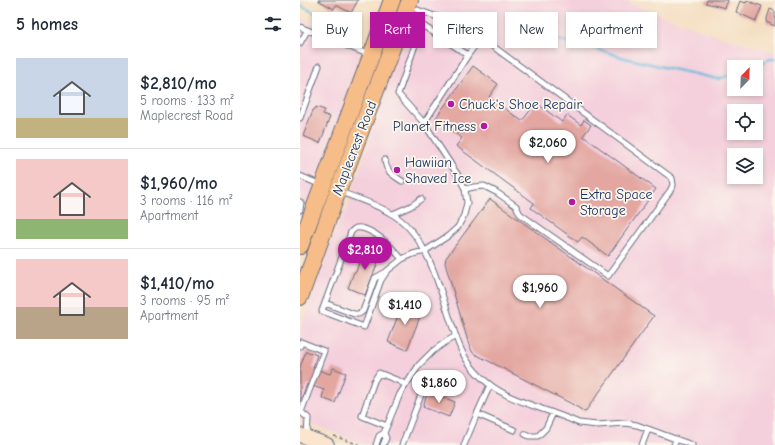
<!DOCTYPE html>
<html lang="en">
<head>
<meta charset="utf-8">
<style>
	:root { --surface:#fff; --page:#f6f6f7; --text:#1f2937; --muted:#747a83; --line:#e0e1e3; --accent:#b5179e }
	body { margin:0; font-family:"Comic Neue",sans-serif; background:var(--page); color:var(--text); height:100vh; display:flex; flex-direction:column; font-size:15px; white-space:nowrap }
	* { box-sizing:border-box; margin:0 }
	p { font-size:13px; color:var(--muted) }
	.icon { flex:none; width:22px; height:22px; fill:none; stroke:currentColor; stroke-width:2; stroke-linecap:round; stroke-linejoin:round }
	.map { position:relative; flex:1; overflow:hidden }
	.sheet { display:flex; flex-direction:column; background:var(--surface); width:300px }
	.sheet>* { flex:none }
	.banner { position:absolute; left:12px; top:12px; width:380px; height:36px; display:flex; gap:8px }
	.needle { width:26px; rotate:23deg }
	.fabs { position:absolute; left:427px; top:60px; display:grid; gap:8px }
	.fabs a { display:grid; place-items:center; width:36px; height:36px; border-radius:0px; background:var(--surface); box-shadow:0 2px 6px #0003; font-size:20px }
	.price { position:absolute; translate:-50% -34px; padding:0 9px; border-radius:14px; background:#fff; color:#222; font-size:13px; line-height:26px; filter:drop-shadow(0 1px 2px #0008) }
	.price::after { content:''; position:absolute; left:50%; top:24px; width:12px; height:9px; margin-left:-6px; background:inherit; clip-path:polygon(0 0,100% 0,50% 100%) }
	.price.active { background:var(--accent); color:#fff }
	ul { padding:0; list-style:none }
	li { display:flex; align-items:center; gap:12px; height:100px; padding:0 16px }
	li+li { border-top:1px solid var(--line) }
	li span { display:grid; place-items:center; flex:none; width:112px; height:80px; border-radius:0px; color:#555 }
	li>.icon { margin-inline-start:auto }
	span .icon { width:48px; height:48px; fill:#fffc; stroke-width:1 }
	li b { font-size:17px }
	h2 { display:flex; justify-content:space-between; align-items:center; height:48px; padding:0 16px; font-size:17px }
	.tag { padding:0 14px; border-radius:0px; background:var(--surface); box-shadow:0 2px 6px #0003; font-size:14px; line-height:36px }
	.tag.active { background:var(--accent); color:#fff }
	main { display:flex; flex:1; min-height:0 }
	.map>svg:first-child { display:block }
	.built { fill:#f4cfdc; fill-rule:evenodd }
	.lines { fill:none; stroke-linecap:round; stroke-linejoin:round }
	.stream { stroke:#5cb6da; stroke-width:2.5 }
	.building { fill:#e3a6a0 }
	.service-casing { stroke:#676c81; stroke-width:7 }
	.secondary-casing { stroke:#676c81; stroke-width:16 }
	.primary-casing { stroke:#676c81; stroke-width:18 }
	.path { stroke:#676c81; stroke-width:1.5; stroke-dasharray:3 3; stroke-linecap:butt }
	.service { stroke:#fff; stroke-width:5 }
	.secondary { stroke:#fce5cf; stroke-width:14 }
	.primary { stroke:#f7bd88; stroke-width:16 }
	.poi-dot { fill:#b5179e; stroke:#fbf7ec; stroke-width:1.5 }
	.labels { text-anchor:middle; stroke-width:3.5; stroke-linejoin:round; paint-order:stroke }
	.poi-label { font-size:14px; fill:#1b2f5e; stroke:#fbf7ec; text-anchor:start }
	.street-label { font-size:14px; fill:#1b2f5e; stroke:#fbf7ec }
</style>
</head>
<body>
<main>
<section class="sheet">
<h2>5 homes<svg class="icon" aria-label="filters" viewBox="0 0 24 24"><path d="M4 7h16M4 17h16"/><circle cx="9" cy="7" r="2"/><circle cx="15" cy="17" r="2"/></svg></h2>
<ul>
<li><span style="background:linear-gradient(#c9d6e8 75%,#c2b280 0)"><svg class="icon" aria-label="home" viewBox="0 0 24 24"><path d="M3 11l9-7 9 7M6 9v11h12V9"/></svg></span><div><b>$2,810/mo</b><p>5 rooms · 133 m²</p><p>Maplecrest Road</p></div></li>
<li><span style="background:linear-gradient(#f6c9c9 75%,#8fb573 0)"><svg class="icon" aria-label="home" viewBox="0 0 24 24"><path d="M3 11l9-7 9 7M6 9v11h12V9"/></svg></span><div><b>$1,960/mo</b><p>3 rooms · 116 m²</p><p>Apartment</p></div></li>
<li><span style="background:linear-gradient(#f6c9c9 60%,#b9a48a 0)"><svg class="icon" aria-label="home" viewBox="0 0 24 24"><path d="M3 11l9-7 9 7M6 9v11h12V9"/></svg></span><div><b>$1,410/mo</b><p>3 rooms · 95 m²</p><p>Apartment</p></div></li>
</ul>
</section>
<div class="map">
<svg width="475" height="445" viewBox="0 0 475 445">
	<rect width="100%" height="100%" fill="#fbf7ec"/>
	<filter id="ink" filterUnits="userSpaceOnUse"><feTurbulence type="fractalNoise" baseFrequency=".025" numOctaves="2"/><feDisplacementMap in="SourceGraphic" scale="8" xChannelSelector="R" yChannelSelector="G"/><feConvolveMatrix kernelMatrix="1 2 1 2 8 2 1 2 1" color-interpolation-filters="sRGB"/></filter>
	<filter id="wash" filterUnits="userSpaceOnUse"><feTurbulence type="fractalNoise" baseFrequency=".012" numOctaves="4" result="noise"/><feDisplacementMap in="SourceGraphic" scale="16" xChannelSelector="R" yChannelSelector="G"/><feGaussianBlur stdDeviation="0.9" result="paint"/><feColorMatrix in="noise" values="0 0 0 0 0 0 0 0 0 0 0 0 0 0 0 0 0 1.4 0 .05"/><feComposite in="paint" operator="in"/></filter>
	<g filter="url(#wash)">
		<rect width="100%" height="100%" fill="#f4dec1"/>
		<path class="built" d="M115,0H320L415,35L475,52V445H67L0,420V328L39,220L47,208ZM434,67H456V89H434ZM434,111H456V133H434ZM434,155H456V177H434Z
			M0,17L23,31L63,46L53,74L57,76L0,224Z"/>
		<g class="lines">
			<path class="stream" d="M0,5L59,38
				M223,35L242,36L293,48L325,58L372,69L418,79L434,74
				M455,67L470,59H475"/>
		</g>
		<g id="blocks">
			<path class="building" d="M18,0H58L51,13L36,5L34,9Z
				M407,0H428L425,8L406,3Z
				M440,1L446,3L447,1L462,6L456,21L436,12Z
				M470,9L475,11V26L466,22Z
				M173,66L198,84L189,97L222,121L236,103L262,122L267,115L281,125L284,120L291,125L283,136L356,189L308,256L282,237L278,242L231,208L234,203L156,146L162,138L135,119Z
				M16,107L25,110L23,114L30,117L20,143L3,136L13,110H14Z
				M190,199L354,316L285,412L272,404L173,353L169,345L145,263L146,258Z
				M69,245L81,249L76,261L78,262L65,295L48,288L54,272H56L61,257L64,258Z
				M103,302L123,309L107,350L88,342Z
				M6,351L17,355L13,368L30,374L33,368L46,373L35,403L22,398L24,390L7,384L0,402V367Z
				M128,391L155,402L149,417L123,407Z"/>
		</g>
	</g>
	<g filter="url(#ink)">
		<use href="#blocks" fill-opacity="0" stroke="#676c81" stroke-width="1"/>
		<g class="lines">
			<g class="service-casing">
				<path id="service" d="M108,7L115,9L168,28L372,178L373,185L370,191L308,276L220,214L216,206L196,192L184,186L174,187L165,189
					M0,27L70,55
					M0,43L7,31
					M0,118L19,66
					M124,123L168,55L181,37
					M85,160C86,172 93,175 102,181
					M0,176L21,185
					M40,192C57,198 75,204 90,213C126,232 138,283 150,319C158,343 162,359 181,377C198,394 220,401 242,409C254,413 267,418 279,423L297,425L325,423L337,425L392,445
					M0,202L1,203L0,210
					M93,214L111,206L121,199
					M102,259C91,247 81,235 65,229C62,228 59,227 56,228C55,228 52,231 51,232L22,311L64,327L81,280L87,271L102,259L113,254L125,251L148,236L158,227L164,215L167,203L165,189L159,177L124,123L98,94L122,25L168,55
					M25,303L54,314H59L63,311L75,278L86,272
					M0,346L1,342L24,351L1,412L8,418L7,437
					M177,414L214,430
					M87,426L62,416L74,381L79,373L99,381L106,385
					M225,434L229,436H238L246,428L253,413
					M76,445L79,436L84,433L100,394L119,365L133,351L147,341L156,336
					M83,445L86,438L84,433
					M102,445L124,387
					M164,445L177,414L190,385
					M342,445L348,429
					M374,445L376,439"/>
			</g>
			<g class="secondary-casing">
				<path id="secondary" d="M0,435L27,445"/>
			</g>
			<g class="primary-casing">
				<path id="primary" d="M0,246L92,0
					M0,297L38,191L110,0"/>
			</g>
			<path class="path" d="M34,436L60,445"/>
			<use href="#service" class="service"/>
			<use href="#secondary" class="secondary"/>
			<use href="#primary" class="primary"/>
		</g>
	</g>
	<g class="poi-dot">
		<circle cx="151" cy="104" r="4"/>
		<circle cx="184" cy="126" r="4"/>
		<circle cx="97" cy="170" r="4"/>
		<circle cx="272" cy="202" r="4"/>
	</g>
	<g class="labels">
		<g class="poi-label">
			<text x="159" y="109">Chuck's Shoe Repair</text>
			<text x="176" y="131" text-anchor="end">Planet Fitness</text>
			<text x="105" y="167">Hawiian<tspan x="105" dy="16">Shaved Ice</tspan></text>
			<text x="280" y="199">Extra Space<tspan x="280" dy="16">Storage</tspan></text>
		</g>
		<g class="street-label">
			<text transform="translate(54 148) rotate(-69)" y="5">Maplecrest Road</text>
		</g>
	</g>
</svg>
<div class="fabs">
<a><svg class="needle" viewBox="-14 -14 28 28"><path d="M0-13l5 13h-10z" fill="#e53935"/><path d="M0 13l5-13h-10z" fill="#747a83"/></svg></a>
<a><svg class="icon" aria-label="locate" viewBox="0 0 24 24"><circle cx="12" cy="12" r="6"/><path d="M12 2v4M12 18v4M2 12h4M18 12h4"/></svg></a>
<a><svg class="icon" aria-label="layers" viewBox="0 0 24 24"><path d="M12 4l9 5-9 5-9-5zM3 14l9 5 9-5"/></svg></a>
</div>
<b class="price" style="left:248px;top:164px">$2,060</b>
<b class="price active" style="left:65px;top:271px">$2,810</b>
<b class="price" style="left:240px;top:309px">$1,960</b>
<b class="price" style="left:105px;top:326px">$1,410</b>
<b class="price" style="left:139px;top:404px">$1,860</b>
<div class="banner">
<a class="tag">Buy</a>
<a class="tag active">Rent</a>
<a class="tag">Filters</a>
<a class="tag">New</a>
<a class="tag">Apartment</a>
</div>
</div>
</main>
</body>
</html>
